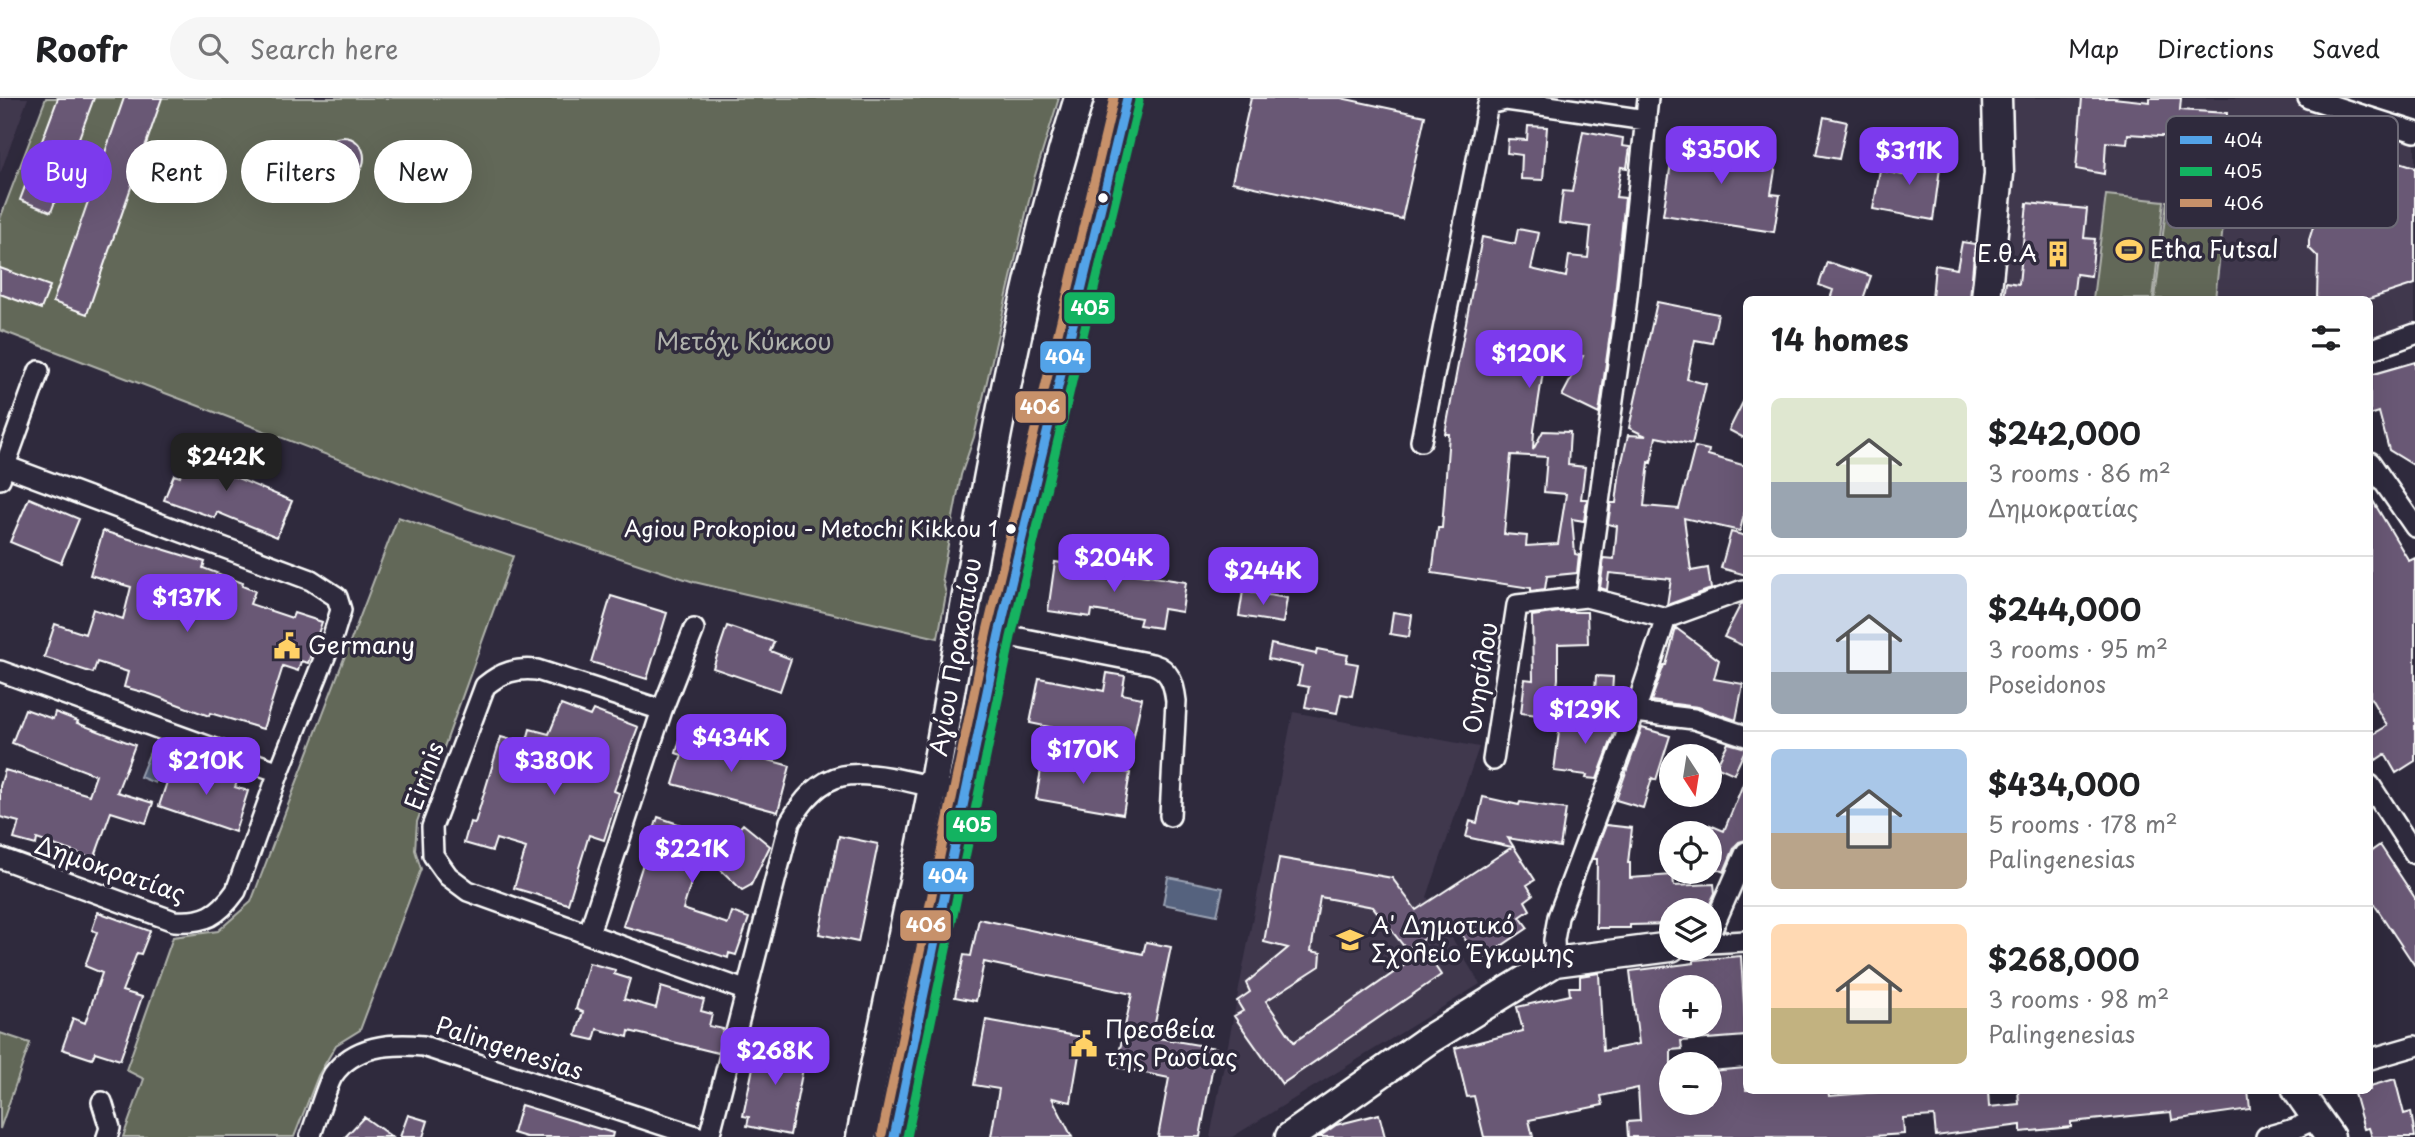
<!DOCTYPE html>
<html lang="en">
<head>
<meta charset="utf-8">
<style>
	:root { --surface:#fff; --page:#f6f6f6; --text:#202124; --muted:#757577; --line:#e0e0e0; --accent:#7c3aed }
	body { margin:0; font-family:"Playpen Sans",sans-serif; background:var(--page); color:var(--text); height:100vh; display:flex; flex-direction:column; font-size:26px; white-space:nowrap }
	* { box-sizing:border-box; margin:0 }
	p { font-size:23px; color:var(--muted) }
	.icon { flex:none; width:38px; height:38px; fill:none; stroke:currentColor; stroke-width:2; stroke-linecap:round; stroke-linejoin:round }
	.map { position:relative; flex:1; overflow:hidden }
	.drawer { position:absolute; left:1743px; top:198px; width:630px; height:798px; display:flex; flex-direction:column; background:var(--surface); border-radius:10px; box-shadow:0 7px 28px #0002 }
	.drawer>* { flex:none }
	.top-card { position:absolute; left:21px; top:42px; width:665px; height:63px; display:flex; gap:14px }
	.needle { width:46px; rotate:168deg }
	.controls { position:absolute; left:1659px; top:646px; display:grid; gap:14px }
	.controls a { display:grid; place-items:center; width:63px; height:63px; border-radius:50%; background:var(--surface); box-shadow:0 7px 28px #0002; font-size:35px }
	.price { position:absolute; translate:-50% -60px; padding:0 16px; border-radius:14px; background:var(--accent); color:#fff; font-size:23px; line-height:46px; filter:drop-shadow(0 2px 4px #0008) }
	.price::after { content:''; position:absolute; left:50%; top:42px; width:21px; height:16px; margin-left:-10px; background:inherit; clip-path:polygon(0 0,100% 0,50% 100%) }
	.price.active { background:#222; color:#fff }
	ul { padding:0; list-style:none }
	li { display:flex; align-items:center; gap:21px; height:175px; padding:0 28px }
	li+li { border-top:2px solid var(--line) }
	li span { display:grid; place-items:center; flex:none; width:196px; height:140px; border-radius:10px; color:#555 }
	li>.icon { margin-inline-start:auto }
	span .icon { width:84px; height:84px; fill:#fffc; stroke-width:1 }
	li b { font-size:30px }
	h2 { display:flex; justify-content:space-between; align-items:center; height:84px; padding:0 28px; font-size:30px }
	.pill { padding:0 24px; border-radius:32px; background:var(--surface); box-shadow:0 7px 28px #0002; font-size:24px; line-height:63px }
	.pill.active { background:var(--accent); color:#fff }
	header { display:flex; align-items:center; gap:42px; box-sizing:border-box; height:98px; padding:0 35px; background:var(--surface); border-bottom:2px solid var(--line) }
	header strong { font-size:33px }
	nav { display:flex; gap:38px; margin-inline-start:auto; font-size:24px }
	.search { width:490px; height:63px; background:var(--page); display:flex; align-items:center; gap:18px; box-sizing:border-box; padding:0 24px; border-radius:38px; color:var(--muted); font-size:26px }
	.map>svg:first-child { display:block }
	.built { fill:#40384e }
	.green { fill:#626759; stroke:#b0b3ac; stroke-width:2 }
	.water { fill:#55627e; stroke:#99a1b2; stroke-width:2 }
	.building { fill:#695974; stroke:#fff; stroke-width:2; fill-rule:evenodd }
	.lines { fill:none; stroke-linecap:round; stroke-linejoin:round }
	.street-casing { stroke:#fff; stroke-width:24 }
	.secondary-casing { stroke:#fff; stroke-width:33 }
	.street { stroke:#2f2a3d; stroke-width:19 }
	.secondary { stroke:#2f2a3d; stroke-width:28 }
	.bus-1-casing { stroke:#2f2a3d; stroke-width:14 }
	.bus-2-casing { stroke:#2f2a3d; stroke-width:14 }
	.bus-3-casing { stroke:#2f2a3d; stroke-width:14 }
	.bus-1 { stroke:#53a3e8; stroke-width:9 }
	.bus-2 { stroke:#13b361; stroke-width:9 }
	.bus-3 { stroke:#c7916a; stroke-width:9 }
	.bus-dot { fill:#fff; stroke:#2f2a3d; stroke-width:2.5 }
	.labels { text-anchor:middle; stroke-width:7; stroke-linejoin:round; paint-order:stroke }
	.bus-label { font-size:22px; fill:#fff; stroke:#2f2a3d; text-anchor:end }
	.poi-label { font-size:24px; fill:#fff; stroke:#2f2a3d; text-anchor:start }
	.park-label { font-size:24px; fill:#b0b3ac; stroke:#2f2a3d }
	.street-label { font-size:24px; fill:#fff; stroke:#2f2a3d }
	.key { fill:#2f2a3d; stroke:#6d6a77; stroke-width:2 }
	.key-label { font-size:19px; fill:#fff }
	.line-badge { stroke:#2f2a3d; stroke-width:2.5 }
	.badge-label { font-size:19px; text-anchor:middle; font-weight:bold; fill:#fff }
</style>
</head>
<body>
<header>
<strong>Roofr</strong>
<div class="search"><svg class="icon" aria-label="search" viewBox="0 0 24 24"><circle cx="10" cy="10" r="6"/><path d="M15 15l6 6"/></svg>Search here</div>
<nav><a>Map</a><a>Directions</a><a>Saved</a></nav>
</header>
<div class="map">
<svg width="2415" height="1039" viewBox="0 0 2415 1039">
	<rect width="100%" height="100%" fill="#2f2a3d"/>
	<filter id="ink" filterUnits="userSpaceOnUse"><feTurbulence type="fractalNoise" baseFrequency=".0143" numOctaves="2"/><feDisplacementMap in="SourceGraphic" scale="14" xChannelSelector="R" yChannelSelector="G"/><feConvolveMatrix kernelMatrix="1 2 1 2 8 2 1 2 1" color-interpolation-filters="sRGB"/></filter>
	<g filter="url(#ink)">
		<path class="built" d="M0,0H28L0,76Z
			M2012,0H2290L2415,45V226L2370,242V201H1997Z
			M1293,614L1479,649L1427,799L1480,886L1232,1039H1210Z"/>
		<path class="green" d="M46,0H1059L1034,81L974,339L961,377L942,479L946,496L938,540L694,484L466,410L0,232V121Z
			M2106,97L2164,103L2153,201H2093Z
			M2167,103L2225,110L2215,201H2155Z
			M398,419L513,458L417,724L415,752L421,771L360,932L336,947L318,978L294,1039H123L144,981L126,972L173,839L218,833L251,804Z
			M0,935L30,945L0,1031Z"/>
		<path class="water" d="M152,649L168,655L155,685L140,679Z
			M1168,779L1223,790L1217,817L1163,806Z"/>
		<path class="building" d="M58,0H94L51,114L20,102Z
			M124,0H162L87,216L53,204Z
			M1251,0H1341L1425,18L1402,121L1232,84Z
			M2082,0H2113L2150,4V0H2181L2180,12L2227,15L2225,42L2128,36L2127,46L2106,44L2104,76L2076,71Z
			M1824,19L1847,24L1839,61L1816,57Z
			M1528,28L1547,29L1543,82L1521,81L1522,57L1507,55L1508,41L1527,42Z
			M1583,33L1623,40L1622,48L1630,49L1627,70L1621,69L1616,99L1625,100L1614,207L1599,316L1562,298L1583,258L1546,254L1534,332L1533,352L1543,333L1570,334L1568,367L1585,369L1581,401H1587L1584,423L1572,421L1575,456L1579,457L1577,475L1547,478L1545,491L1531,493V490L1432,475L1438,430H1442L1449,336H1445L1482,139L1515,146L1518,131L1539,135L1531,171L1566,179L1569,158L1588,160L1591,129L1559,125L1563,93L1572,94ZM1511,357L1547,359L1544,394L1566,396L1558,446L1526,448L1527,438L1504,436Z
			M2317,37L2415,69V186L2369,201H2317L2318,159L2309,150V142L2313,129L2318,123Z
			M1675,39L1722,47V51L1777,60L1771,96L1780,97L1774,134L1663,117Z
			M322 60a21 21 0 1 1 42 0a21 21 0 1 1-42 0Z
			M1909,44L1924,46L1921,67L1940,70L1933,122L1873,111L1880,72L1903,77Z
			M2027,105L2087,111L2084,140L2095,141L2091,178L2076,176L2073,201H2004L2006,184L2019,186Z
			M1962,144L1975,146L1970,201H1932L1935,167L1957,171Z
			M1827,164L1871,178L1863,201H1830L1833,192L1819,187Z
			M0,170L50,188L41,211L0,196Z
			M1657,204L1718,216L1712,245L1695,242L1687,281L1706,286L1692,346L1656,339L1651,365L1649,364L1644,408L1679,411L1695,349L1709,352L1708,357L1746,368V408L1740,433L1684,420L1691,473L1708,470L1711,491L1667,507L1671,481L1609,475L1607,492L1600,490L1604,460L1614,461L1617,428L1608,426L1611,405H1616L1620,372L1628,337L1646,338L1629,330Z
			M2415,264V368L2389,352L2379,314L2370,317V277Z
			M1746,298V341L1729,332Z
			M191,348L235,363L230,377L292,403L277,439L217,414L215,420L164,402L174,377L180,379Z
			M2370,398L2409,463L2415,460V663L2396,675L2385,656L2376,662L2370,651V638L2387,628L2370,599Z
			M29,400L79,421L61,465L10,444Z
			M103,433L205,464L203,470L243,485L242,488L255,493L250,506L292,520L294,515L322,524L308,565L301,563L298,573L283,568L263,631L210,615L209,618L150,596L124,589L128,574L97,564L93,575L44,559L55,526L85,536L93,511L123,521L131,489L90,477Z
			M1731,434L1746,438V477L1721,470Z
			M1055,464L1186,484L1182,514L1163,511L1160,530L1139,527L1141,520L1092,512L1091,519L1048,513Z
			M1243,493L1287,500L1283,525L1239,518Z
			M611,498L667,515L647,581L591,564Z
			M1746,505V549L1724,539L1741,506Z
			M1393,514L1412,517L1409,539L1390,536Z
			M1559,514H1587L1588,545L1558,546V581L1553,619L1521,615L1525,581L1533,582L1532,518Z
			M727,528L774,544L770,553L791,561L780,593L713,570Z
			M1676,530L1719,562L1714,581L1743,586L1736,622L1698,609L1651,603L1664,567H1666Z
			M1271,546L1316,556L1317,551L1348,557L1346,564L1358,566L1352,598L1341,596L1337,615L1305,609L1309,589L1298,587L1302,568L1268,561Z
			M1107,575L1125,578L1122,596L1142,600L1132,646L1030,625L1039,580L1104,593Z
			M1596,578L1613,579L1612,596L1595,592Z
			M561,607L590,618L593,612L638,629L614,693L619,695L604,742L589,737L568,806L514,790L526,750L496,741L492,753L464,745L470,724L475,725L501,639L526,646L530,631L549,636Z
			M25,611L53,621L55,614L78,623L77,625L135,647L117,694L153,705L146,725L111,714L94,761L37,741L36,747L14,741L19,724L0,719V688L5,672L89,697L96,677L12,645Z
			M1587,613L1619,622L1597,681L1586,680L1587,677L1554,673L1560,626L1585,629Z
			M1642,630L1670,638L1656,682L1652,680L1643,710L1616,702Z
			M697,638L726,647L725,650L790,668L778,714L673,686L682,657L676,655L680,641L695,645Z
			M1728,645L1746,650L1734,676L1716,668Z
			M1043,660L1130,675L1123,716L1036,701Z
			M198,666L239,679L235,689L248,693L235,734L159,708L170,675L193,682Z
			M1746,679V742L1739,744L1735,748L1724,774L1710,768V727L1724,733Z
			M1483,699L1519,707L1520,704L1566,711L1560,749L1508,740L1535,782L1527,787L1533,797L1525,803L1530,812L1520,819L1528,830L1479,863L1454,824L1406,851L1373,809L1320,799L1311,853L1321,855L1320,868L1266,903L1294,944L1425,853L1441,877L1282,986L1234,918L1243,913L1237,903L1250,894L1246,885L1288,850L1264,844L1279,760L1392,780L1416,812L1512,749L1466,739L1470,723L1477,725Z
			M658,719L727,743L743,726L770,748L751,787L742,792L701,753L683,811L728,826L732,814L749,820L736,857L729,855L728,860L674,842L623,828Z
			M1606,727L1632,730L1628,765H1630V780L1673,777L1674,788L1714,786L1715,795L1707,812H1671V826L1630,827V830H1596L1597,761H1593Z
			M839,738L878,746L858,844L819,836Z
			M2380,747L2415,800V868L2370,800V754Z
			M98,814L150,833L141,856L137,855L122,893L142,899L120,962L95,954L92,961L62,951L73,920L85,925L102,875L85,868L97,834L92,832Z
			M979,821L1143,856L1146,844L1171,849L1152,939L1216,950L1200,1039H1158L1169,980L1116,969L1132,896L984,864L976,903L955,899L964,857L971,858Z
			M1741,858L1746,938L1681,943L1682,951L1671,952V1004H1710V973L1746,970V992H1828L1829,998L1905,992H1988L1989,1009L2019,1006L2018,992H2248L2250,1011L2172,1022L2171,1014L2071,1024V1029L2021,1034V1027L1936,1038L1934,1018L1903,1020L1904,1036L1858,1039H1628L1627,1024L1640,1023L1638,990L1601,998L1603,1007L1529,1022L1533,1039H1484L1474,998L1467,999L1455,950L1523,933L1517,909L1570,897L1569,889H1580V878L1599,875L1603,953L1639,946L1630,873L1694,865V862ZM1671,889H1710V928H1671Z
			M589,865L615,872L614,876L630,881L624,901L656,910L661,889L704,902L701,913L712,916L709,928L723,931L718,955L629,933L628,939L597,931L594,942L576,938L583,914L576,911Z
			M986,922L1082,939L1071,1004L1052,1000L1072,1039H991L999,991L974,987Z
			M764,941L807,950L790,1037L747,1028L749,1019L743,1018L757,950L763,951Z
			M2395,981L2404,1016L2411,1014L2415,1039H2372L2369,1030L2364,1031L2353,992H2370V988Z
			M521,1007L613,1035L612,1039H526L513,1035Z
			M1379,1016L1385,1039H1319L1336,1027Z
			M408,1017L428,1023L423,1039H400Z
			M364,1019L392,1039H345Z"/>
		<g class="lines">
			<g class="street-casing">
				<path id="street" d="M2308,0L2415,34
					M2370,252L2415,236
					M1421,343L1488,6L1506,2L1646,22
					M2370,364L2415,429
					M0,381L39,273
					M1586,499L1626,208L1648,0
					M999,536L1152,566C1170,571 1174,586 1176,603L1170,718
					M0,573L279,674
					M662,612L537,572C516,570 502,574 485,588L432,729L433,757L448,778L468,793L747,893
					M1635,614L1694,621L1746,638
					M1493,662L1517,507L1586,499L1666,520L1743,492L1746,493
					M2370,687L2415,756
					M0,760L174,823C205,825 218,818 236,793L279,674L332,541L341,512L337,499L311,482L5,368
					M589,835L662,612L694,531
					M1710,836L1746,754
					M1710,845L1746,843
					M1555,864L1554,842L1558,819L1635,614L1666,520
					M2370,961L2415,948
					M102,1004L110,1030L107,1039
					M310,1039C316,1024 326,988 333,977C354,947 391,945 423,948L699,1039
					M709,1039L790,724C802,704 818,683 842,678C875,671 933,690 967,697
					M2266,1039L2294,1031L2315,1021"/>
			</g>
			<g class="secondary-casing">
				<path id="secondary" d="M1986,201L1999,76L1997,0
					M2297,992L2330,1039
					M861,1039C883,922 911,806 933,689C975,458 1009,224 1079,0
					M894,1039L999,536L1127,0
					M1290,1039L1428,942L1555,864L1671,849"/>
			</g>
			<use href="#street" class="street"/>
			<use href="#secondary" class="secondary"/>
			<g class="bus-1-casing">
				<path id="bus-1" d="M894,1039L999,536L1127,0"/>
			</g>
			<g class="bus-2-casing">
				<path id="bus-2" d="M907,1039L1011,539L1139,3"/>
			</g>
			<g class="bus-3-casing">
				<path id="bus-3" d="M882,1036L987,533L1114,0"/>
			</g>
			<use href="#bus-1" class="bus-1"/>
			<use href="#bus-2" class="bus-2"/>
			<use href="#bus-3" class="bus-3"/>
		</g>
	</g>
	<defs>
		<g id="stadium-bare" transform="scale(2.1)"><path d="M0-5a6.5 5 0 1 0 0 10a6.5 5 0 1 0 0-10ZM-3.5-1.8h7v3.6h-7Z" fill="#ffd166" stroke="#2f2a3d" stroke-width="2.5" paint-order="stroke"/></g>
		<g id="building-bare" transform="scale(2.1)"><path d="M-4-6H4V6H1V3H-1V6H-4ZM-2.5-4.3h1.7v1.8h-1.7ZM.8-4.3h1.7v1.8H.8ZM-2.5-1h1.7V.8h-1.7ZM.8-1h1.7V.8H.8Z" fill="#ffd166" stroke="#2f2a3d" stroke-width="2.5" paint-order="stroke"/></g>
		<g id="civic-bare" transform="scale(2.1)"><path d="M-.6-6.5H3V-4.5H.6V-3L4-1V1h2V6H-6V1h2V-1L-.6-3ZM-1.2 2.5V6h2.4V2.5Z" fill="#ffd166" stroke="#2f2a3d" stroke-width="2.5" paint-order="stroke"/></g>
		<g id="school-bare" transform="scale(2.1)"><path d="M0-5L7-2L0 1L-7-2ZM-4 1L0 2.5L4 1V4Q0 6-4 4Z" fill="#ffd166" stroke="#2f2a3d" stroke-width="2.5" paint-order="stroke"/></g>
	</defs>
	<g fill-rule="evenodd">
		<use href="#stadium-bare" x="2129" y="152"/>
		<use href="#building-bare" x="2058" y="156"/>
		<use href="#civic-bare" x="287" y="548"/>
		<use href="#school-bare" x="1350" y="842"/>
		<use href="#civic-bare" x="1084" y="946"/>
	</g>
	<g class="bus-dot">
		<circle cx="1103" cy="100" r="6"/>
		<circle cx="1011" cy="431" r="6"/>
	</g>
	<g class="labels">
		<g class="bus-label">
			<text x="998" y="439">Agiou Prokopiou - Metochi Kikkou 1</text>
		</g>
		<g class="poi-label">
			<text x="2150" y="160">Etha Futsal</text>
			<text x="2037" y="164" text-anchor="end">Ε.θ.Α</text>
			<text x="308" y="556">Germany</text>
			<text x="1371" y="836">Α' Δημοτικό<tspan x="1371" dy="28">Σχολείο Έγκωμης</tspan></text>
			<text x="1105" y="940">Πρεσβεία<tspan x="1105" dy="28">της Ρωσίας</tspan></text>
		</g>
		<g class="park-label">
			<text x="744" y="252">Μετόχι Κύκκου</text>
		</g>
		<g class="street-label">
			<text transform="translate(956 559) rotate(-80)" y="8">Αγίου Προκοπίου</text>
			<text transform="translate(1481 580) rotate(-81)" y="8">Ονησίλου</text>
			<text transform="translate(425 678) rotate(-70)" y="8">Eirinis</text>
			<text transform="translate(110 772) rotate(19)" y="8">Δημοκρατίας</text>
			<text transform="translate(509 951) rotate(18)" y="8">Palingenesias</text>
		</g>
	</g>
	<rect x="2166" y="18" width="232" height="112" rx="10" class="key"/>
	<rect x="2180" y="38" width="32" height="8" fill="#53a3e8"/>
	<rect x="2180" y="69" width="32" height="9" fill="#13b361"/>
	<rect x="2180" y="101" width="32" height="8" fill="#c7916a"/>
	<g class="key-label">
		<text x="2224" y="49">404</text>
		<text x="2224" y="80">405</text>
		<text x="2224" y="112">406</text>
	</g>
	<g class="line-badge">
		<rect x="1063" y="193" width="53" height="34" rx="7" fill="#13b361"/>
		<rect x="1039" y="242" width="53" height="34" rx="7" fill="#53a3e8"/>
		<rect x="1014" y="292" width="53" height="34" rx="7" fill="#c7916a"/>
		<rect x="945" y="711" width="53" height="34" rx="7" fill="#13b361"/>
		<rect x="922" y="762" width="53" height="33" rx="7" fill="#53a3e8"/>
		<rect x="899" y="811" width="53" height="33" rx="7" fill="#c7916a"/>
	</g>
	<g class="badge-label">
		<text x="1090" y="217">405</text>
		<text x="1065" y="266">404</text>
		<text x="1040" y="316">406</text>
		<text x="972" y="734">405</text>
		<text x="948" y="785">404</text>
		<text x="926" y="834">406</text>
	</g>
</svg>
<div class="controls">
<a><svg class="needle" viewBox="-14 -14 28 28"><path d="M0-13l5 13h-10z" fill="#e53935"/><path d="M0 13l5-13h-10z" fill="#757577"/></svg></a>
<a><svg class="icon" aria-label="locate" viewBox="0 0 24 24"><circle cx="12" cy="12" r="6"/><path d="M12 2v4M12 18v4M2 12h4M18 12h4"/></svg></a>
<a><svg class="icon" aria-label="layers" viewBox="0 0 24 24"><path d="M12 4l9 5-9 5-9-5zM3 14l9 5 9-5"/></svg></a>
<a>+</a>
<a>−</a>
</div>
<b class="price" style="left:1721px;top:88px">$350K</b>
<b class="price" style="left:1909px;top:89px">$311K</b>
<b class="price" style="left:1529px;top:292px">$120K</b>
<b class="price active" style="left:226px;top:395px">$242K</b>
<b class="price" style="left:1114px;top:496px">$204K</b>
<b class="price" style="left:1263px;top:509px">$244K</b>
<b class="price" style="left:187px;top:536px">$137K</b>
<b class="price" style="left:1585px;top:648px">$129K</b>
<b class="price" style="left:731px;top:676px">$434K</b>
<b class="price" style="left:1083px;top:688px">$170K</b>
<b class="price" style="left:206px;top:699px">$210K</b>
<b class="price" style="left:554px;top:699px">$380K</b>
<b class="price" style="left:692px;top:787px">$221K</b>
<b class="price" style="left:775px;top:989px">$268K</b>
<div class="top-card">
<a class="pill active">Buy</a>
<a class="pill">Rent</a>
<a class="pill">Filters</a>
<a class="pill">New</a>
</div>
<section class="drawer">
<h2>14 homes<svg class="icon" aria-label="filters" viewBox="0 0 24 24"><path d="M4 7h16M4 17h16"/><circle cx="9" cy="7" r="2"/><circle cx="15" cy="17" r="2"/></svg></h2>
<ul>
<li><span style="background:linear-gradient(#dfe7d0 60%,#9aa5b1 0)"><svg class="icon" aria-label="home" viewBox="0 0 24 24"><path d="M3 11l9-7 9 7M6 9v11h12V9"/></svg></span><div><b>$242,000</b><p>3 rooms · 86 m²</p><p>Δημοκρατίας</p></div></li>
<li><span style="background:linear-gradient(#c9d6e8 70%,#9aa5b1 0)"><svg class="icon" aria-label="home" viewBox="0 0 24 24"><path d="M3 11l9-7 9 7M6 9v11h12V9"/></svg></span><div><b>$244,000</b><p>3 rooms · 95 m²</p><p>Poseidonos</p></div></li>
<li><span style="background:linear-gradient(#a9c7e8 60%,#b9a48a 0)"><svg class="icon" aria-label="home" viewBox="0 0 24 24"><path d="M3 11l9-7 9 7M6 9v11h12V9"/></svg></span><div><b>$434,000</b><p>5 rooms · 178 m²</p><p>Palingenesias</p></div></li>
<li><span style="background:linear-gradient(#ffd9b3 60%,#c2b280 0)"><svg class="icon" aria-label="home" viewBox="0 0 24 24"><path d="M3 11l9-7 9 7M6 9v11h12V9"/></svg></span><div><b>$268,000</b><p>3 rooms · 98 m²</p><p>Palingenesias</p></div></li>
</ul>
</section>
</div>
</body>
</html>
